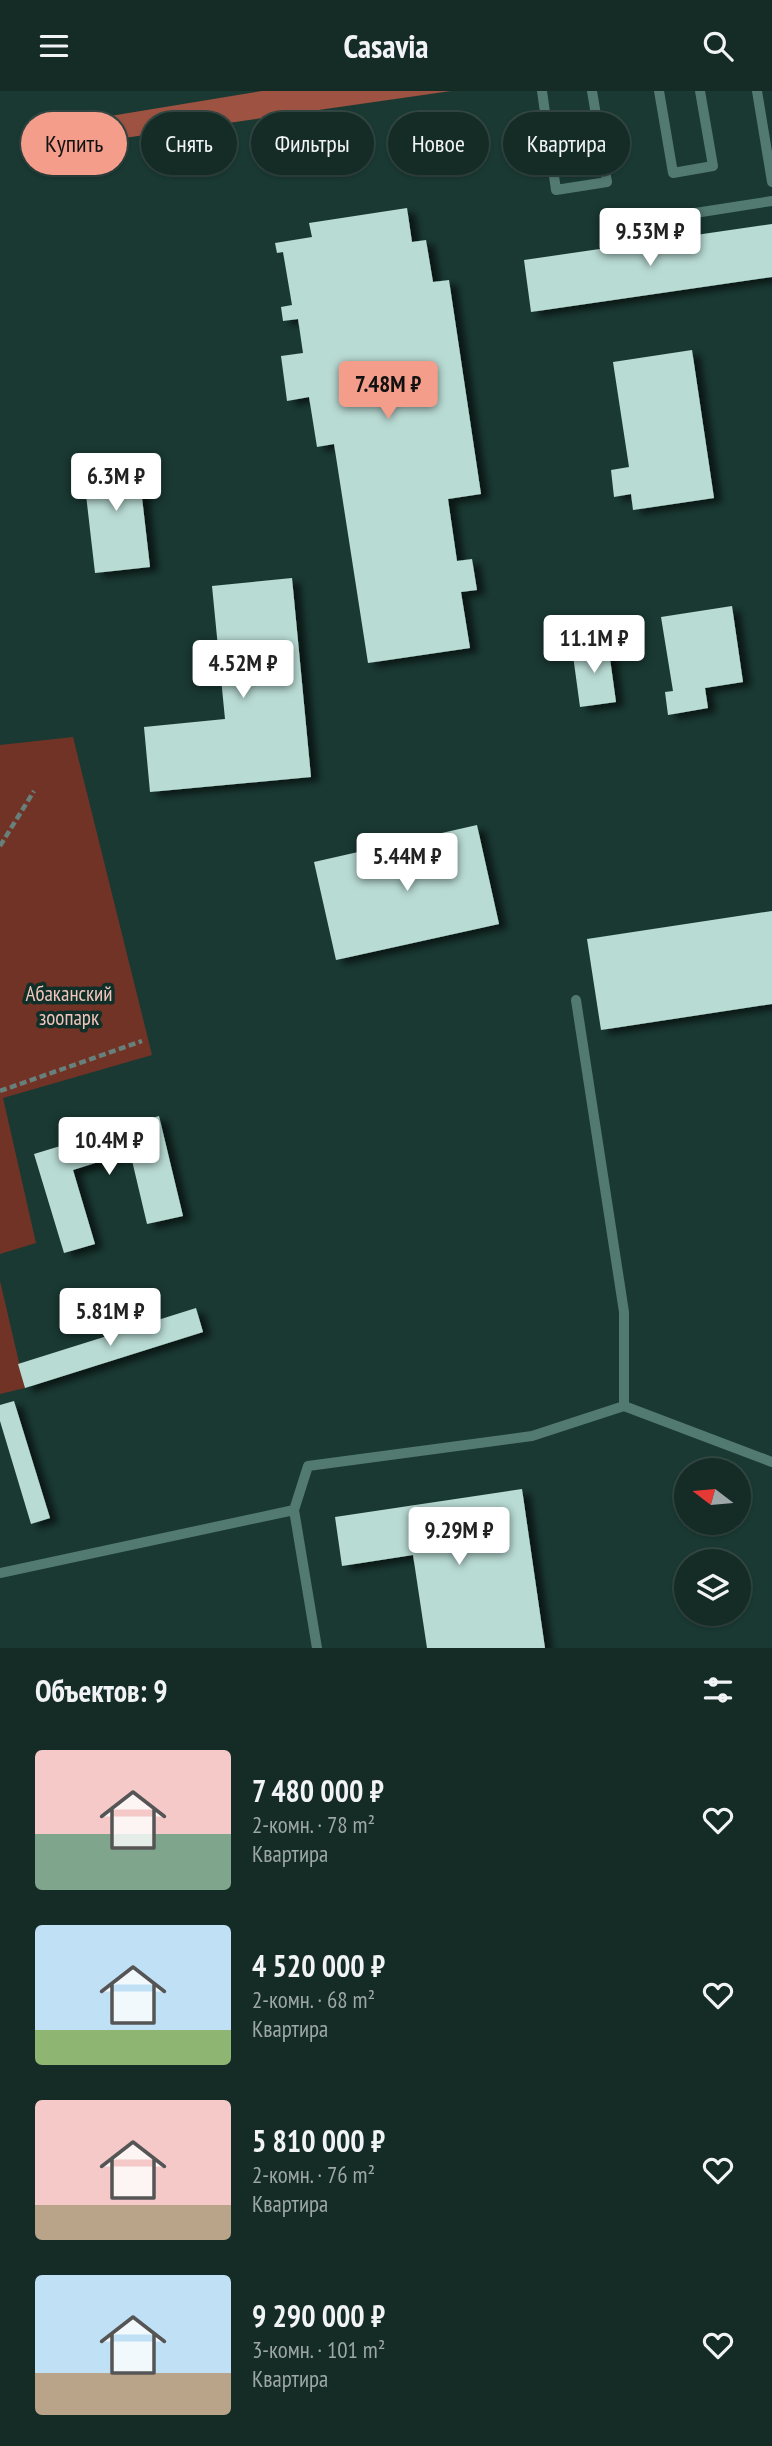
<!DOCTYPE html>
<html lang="ru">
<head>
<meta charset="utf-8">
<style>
	:root { --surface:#142b26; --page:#1d332e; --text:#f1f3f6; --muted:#9da7a7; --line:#334743; --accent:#f49d8b }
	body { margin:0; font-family:"PT Sans Narrow",sans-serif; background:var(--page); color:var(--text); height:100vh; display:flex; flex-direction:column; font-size:26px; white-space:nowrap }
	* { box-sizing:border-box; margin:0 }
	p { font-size:23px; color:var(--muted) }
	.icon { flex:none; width:38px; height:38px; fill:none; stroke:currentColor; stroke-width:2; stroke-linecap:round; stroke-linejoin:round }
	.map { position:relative; height:1557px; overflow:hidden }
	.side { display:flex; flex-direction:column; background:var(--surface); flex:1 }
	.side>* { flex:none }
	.hud { position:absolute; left:21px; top:21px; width:732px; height:63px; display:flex; gap:14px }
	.needle { width:46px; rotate:286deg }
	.controls { position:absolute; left:674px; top:1367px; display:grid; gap:14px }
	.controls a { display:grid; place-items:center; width:77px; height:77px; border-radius:50%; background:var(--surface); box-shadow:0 2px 5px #0004,0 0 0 2px var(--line); font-size:35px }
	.price { position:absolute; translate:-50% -60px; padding:0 16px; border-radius:7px; background:#fff; color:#222; font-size:23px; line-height:46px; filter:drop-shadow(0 2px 4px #0008) }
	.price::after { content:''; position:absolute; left:50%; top:42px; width:21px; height:16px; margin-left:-10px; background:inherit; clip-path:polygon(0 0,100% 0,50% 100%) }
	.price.selected { background:var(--accent); color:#111 }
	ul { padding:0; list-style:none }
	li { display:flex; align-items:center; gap:21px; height:175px; padding:0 35px }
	li span { display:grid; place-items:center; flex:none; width:196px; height:140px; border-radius:7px; color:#555 }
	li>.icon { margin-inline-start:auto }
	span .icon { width:84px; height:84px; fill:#fffc; stroke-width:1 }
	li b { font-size:30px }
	h2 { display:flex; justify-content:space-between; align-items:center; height:84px; padding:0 35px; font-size:30px }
	.pill { padding:0 24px; border-radius:32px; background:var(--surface); box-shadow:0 2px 5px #0004,0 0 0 2px var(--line); font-size:24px; line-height:63px }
	.pill.selected { background:var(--accent); color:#111 }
	header { display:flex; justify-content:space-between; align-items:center; height:91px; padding:0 35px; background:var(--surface); font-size:32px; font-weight:800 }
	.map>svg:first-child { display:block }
	.green { fill:#723327 }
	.forest { fill:#9d5242 }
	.building { fill:#b8dbd3; filter:url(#shadow) }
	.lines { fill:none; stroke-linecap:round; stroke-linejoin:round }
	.path { stroke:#67807b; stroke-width:4.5; stroke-dasharray:7 3.5; stroke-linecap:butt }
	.service { stroke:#537a71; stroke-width:10 }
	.labels { text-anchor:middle; stroke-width:7; stroke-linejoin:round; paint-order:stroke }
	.park-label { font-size:21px; fill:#f3c6bc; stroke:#102f29 }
</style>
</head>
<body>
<header><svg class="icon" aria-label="menu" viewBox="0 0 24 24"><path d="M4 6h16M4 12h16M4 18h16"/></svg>Casavia<svg class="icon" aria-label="search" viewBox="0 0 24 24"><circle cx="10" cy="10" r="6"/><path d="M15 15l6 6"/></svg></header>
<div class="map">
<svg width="772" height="1557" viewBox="0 0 772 1557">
	<defs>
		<filter id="shadow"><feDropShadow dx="8" dy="4.5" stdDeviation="3.5" flood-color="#0009"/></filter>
	</defs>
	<rect width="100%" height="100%" fill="#1a3933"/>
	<path class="green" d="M73,646L152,964L3,1007L36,1152L0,1163V654Z
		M0,1190L25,1297L0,1303Z"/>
	<path class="forest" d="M262,0H451L96,51L92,28Z"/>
	<path class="building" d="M407,117L412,151L426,149L433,191L449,189L481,403L448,408L457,470L472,468L477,499L461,501L470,557L368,572L334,353L317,356L309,306L287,310L281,265L303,262L298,228L283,230L281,216L292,214L283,161L277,162L275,152L312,146L309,132Z
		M772,133V186L531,221L524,169Z
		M692,259L714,407L633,419L631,403L614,406L611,379L629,376L613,271Z
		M137,363L150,476L95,482L82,369Z
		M292,487L311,686L150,701L144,636L225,628L212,495Z
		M732,515L743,591L705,597L708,617L668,624L665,601L673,600L661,526Z
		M608,553L616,611L580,616L572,557Z
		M477,734L499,833L336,869L314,771Z
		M772,820V913L601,939L587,848Z
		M159,1025L183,1125L147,1133L130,1061L73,1079L95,1153L64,1162L34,1063Z
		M196,1217L203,1241L25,1297L18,1273Z
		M14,1310L50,1427L31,1433L0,1330V1314Z
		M522,1398L545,1557H427L413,1464L342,1475L335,1426Z"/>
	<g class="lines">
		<path class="path" d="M0,755L34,700
			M0,1000L142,950"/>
		<path class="service" d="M542,0L556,99L607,91L592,0
			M659,0L673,82L713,75L700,0
			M757,0L772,91
			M676,125L772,110
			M624,1315L772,1371
			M294,1419L317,1557
			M0,1482L294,1419L308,1375L532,1345L624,1315V1221L576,909"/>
	</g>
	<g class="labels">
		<g class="park-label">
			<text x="69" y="910">Абаканский<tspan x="69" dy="24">зоопарк</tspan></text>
		</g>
	</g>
</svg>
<div class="controls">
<a><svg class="needle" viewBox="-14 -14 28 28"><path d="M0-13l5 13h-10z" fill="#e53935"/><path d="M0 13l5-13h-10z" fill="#9da7a7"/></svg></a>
<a><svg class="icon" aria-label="layers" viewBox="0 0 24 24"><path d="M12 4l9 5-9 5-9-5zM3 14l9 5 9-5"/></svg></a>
</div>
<b class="price" style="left:650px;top:177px">9.53M ₽</b>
<b class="price selected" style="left:388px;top:330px">7.48M ₽</b>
<b class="price" style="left:116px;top:422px">6.3M ₽</b>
<b class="price" style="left:594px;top:584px">11.1M ₽</b>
<b class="price" style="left:243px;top:609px">4.52M ₽</b>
<b class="price" style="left:407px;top:802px">5.44M ₽</b>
<b class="price" style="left:109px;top:1086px">10.4M ₽</b>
<b class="price" style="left:110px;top:1257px">5.81M ₽</b>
<b class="price" style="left:459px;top:1476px">9.29M ₽</b>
<div class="hud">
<a class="pill selected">Купить</a>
<a class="pill">Снять</a>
<a class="pill">Фильтры</a>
<a class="pill">Новое</a>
<a class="pill">Квартира</a>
</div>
</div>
<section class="side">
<h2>Объектов: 9<svg class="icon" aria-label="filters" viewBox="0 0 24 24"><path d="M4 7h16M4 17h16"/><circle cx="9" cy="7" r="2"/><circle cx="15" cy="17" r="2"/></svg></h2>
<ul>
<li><span style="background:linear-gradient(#f6c9c9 60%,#7fa58c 0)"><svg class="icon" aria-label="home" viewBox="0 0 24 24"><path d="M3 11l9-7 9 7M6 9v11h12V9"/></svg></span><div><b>7 480 000 ₽</b><p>2-комн. · 78 m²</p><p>Квартира</p></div><svg class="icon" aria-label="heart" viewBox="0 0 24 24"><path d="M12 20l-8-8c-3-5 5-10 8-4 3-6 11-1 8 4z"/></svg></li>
<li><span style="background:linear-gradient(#bfe0f5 75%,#8fb573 0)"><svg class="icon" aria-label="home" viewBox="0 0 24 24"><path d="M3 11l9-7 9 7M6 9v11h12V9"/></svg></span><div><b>4 520 000 ₽</b><p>2-комн. · 68 m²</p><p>Квартира</p></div><svg class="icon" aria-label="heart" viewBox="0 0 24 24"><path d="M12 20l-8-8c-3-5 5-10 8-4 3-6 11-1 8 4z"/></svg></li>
<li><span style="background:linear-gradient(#f6c9c9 75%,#b9a48a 0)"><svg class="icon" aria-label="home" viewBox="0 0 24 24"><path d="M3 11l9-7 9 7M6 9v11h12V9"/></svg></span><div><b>5 810 000 ₽</b><p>2-комн. · 76 m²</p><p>Квартира</p></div><svg class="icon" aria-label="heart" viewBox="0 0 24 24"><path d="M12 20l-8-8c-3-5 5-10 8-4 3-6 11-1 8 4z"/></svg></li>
<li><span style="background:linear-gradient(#bfe0f5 70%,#b9a48a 0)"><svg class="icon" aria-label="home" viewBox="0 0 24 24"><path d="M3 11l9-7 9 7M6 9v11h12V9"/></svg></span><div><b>9 290 000 ₽</b><p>3-комн. · 101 m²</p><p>Квартира</p></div><svg class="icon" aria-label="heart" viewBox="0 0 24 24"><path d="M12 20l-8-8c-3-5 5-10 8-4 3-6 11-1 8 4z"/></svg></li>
</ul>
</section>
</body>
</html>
